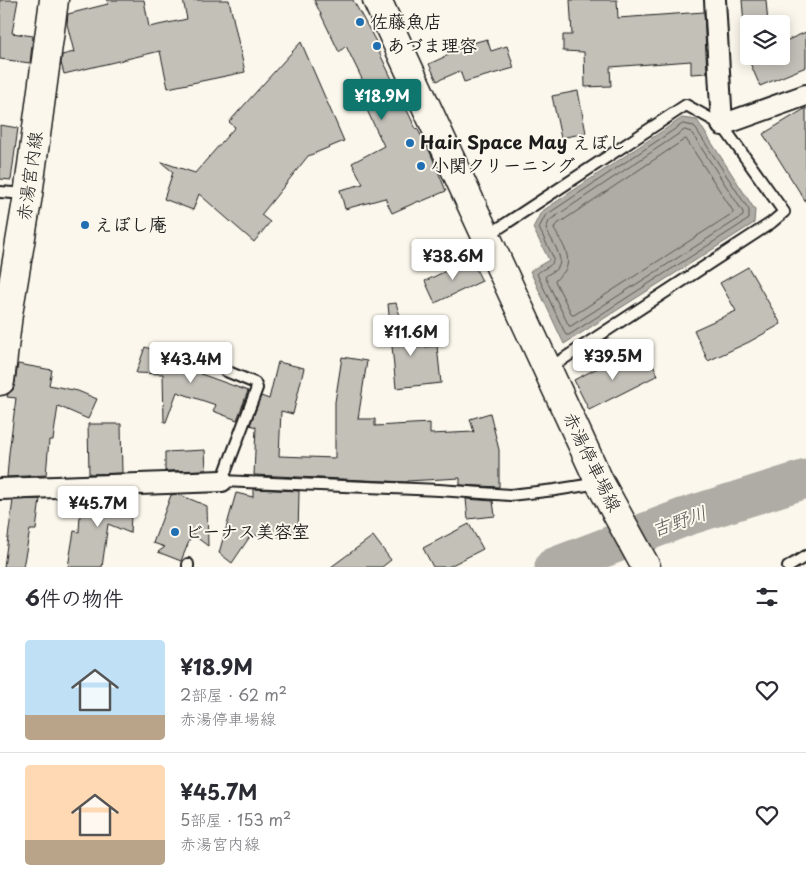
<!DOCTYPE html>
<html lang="ja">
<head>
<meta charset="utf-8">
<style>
	:root { --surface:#fff; --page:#f7f7f7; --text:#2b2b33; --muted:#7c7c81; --line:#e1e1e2; --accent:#0f766e }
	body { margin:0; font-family:"Playpen Sans","Klee One",sans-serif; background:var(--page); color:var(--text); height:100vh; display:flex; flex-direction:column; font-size:19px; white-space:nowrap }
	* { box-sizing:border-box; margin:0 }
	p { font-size:16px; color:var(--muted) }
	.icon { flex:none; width:28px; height:28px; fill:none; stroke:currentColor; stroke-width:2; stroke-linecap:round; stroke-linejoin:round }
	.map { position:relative; height:567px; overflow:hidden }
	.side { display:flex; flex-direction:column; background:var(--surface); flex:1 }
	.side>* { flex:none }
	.fabs { position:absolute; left:740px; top:15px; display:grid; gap:10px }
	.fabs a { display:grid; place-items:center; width:50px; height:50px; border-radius:5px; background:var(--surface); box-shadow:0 2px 12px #0003; font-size:25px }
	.price { position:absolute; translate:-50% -42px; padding:0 11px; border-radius:5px; background:#fff; color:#222; font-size:16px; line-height:32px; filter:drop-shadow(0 1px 2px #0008) }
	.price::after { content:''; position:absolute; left:50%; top:30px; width:15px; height:11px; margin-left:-8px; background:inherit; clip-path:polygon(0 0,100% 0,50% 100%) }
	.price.active { background:var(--accent); color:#fff }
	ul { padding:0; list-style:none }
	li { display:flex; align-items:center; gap:15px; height:125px; padding:0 25px }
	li+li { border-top:1px solid var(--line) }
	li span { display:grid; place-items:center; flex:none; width:140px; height:100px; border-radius:5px; color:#555 }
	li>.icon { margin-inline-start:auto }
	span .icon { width:60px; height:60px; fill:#fffc; stroke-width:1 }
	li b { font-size:21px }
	h2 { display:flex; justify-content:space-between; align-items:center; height:60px; padding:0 25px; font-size:21px }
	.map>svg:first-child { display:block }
	.water { fill:#afaca5; stroke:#74726e }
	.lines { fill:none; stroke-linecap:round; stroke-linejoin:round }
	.shore { stroke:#575653; stroke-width:1 }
	.river { stroke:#afaca5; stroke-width:39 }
	.building { fill:#c3c0b8; stroke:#1c1c1c }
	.service-casing { stroke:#1c1c1c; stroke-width:14 }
	.minor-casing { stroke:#1c1c1c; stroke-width:24 }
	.secondary-casing { stroke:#1c1c1c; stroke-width:31 }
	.service { stroke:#fbf7ec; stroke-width:10 }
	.minor { stroke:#fbf7ec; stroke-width:20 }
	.secondary { stroke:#fbf7ec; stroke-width:28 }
	.poi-dot { fill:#1f6fb2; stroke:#fbf7ec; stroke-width:2 }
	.labels { text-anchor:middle; stroke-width:4; stroke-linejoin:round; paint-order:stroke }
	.poi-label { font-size:18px; font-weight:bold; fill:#1c1c1c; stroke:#fbf7ec; text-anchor:start }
	.street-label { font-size:18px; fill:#1c1c1c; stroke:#fbf7ec }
	.water-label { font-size:19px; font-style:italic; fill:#575653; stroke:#fbf7ec }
</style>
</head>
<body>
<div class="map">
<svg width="806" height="567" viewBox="0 0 806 567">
	<rect width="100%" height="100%" fill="#fbf7ec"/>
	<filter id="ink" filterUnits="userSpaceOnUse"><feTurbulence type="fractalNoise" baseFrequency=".02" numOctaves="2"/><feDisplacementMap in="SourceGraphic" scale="10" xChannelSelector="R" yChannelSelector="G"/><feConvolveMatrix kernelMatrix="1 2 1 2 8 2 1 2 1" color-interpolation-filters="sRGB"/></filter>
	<g filter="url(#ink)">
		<path class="water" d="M682,118L697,120L755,210L754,223L564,344L530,271L549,260L533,228L541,212Z"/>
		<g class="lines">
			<path class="shore" d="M683,124L694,126L749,210V219L569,335H566L537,274C542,267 555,268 553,257L539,228L545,216Z
				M685,130L691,132L743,212V216L571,326H569L545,277C548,273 555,272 558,267C565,258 550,238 546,229L549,221Z
				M686,139L733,211V213L574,315H572L555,281C557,278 561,275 564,272C574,258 561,242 554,229L555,226Z"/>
			<path class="river" d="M554,567L685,517L806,479"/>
		</g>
		<path class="building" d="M0,0H18L12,33L33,36L30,63L0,59Z
			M107,0H144L149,27L187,19L183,0H229L245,72L168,88L160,51L64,74L61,63L62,55L74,52L67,24L68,14L108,4Z
			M314,0H353L380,49L378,50L416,129L417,128L430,152L446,191L420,202L419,201L392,213L385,198L345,209L340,190L363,184L352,163L384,146L355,85L363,81L346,46L339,52Z
			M570,0H617L618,18L704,12L707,73L691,74V61L610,67L611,86L585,87L584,52L563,51V35H572Z
			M742,0H766L768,24H744Z
			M806,32V67L760,86L747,56H781V43Z
			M487,39L491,51L507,46L514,68L464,82L460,71L437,81L429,64L455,52L454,48Z
			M301,42L344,141L308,156L261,215L270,222L254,242L199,194L193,210L164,199L173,172L162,163V162L195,173L235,127L229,122Z
			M578,91L586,133L561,138L552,96Z
			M806,108V202L763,134Z
			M0,125L18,128L11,180L0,179Z
			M471,259L482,281L435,303L425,281Z
			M748,267L781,324L749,342L708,361L694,330L736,311L720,283Z
			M396,303L410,348L437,346L441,383L396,388L388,304Z
			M145,347L204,367L201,374L248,391L237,420L213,411L216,405L177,392L166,422H164L163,374L136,373Z
			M342,357L367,361L358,419H375V426L430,423V434L474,432L470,419L490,413L499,450V487L460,485V478L407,481V482L254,475L256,427L250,425L261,396L269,399L278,362L304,368L293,414L281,411L279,456L335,458V402Z
			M650,358L658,375L589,410L574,380L613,360L615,365L627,360L631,368Z
			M18,364L52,370L49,385L78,391L97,399L88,419L58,406L53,440H49L46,475L7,477L9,453L16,398L7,397L8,394L13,390L15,383Z
			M88,424H121L122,473L89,474Z
			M205,450L206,470L165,471V452Z
			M253,489L299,491L298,537L251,535L232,563L219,553L236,493L253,497Z
			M178,494L207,506L208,546L192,534L181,561L158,552L165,547L153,543L171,495Z
			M122,496V497L132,498L130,533L108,524L102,567H68L74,531L79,532L81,498Z
			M40,499L36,530H30L23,567H4L13,500Z
			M466,499L493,501L495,516L468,519Z
			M469,524L483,549L448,567H433L423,548Z
			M373,536L391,560L382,567H331Z"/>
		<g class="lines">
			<g class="service-casing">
				<path id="service" d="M0,192L26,194
					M487,236L686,105L722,125L784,212L771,223L548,369
					M226,371L255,383L257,388L222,481L439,490L510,495L555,490L599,483
					M188,567V564
					M788,567L806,556"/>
			</g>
			<g class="minor-casing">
				<path id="minor" d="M715,0L722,125L806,95
					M0,489L222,481"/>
			</g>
			<g class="secondary-casing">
				<path id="secondary" d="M377,0L600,483L646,567
					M0,381L8,314L28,195L54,0"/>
			</g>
			<use href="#service" class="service"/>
			<use href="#minor" class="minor"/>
			<use href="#secondary" class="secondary"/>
		</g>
	</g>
	<g class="poi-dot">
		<circle cx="360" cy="22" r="5"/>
		<circle cx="377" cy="46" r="5"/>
		<circle cx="410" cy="143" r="5"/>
		<circle cx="421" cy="166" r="5"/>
		<circle cx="85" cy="225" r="5"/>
		<circle cx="175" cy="532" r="5"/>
	</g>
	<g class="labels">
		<g class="poi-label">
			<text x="370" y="28">佐藤魚店</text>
			<text x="387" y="52">あづま理容</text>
			<text x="420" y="149">Hair Space May えぼし</text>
			<text x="431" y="172">小関クリーニング</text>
			<text x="95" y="231">えぼし庵</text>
			<text x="185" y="538">ビーナス美容室</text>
		</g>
		<g class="street-label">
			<text transform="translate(30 176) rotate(-82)" y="6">赤湯宮内線</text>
			<text transform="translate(592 462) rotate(64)" y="6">赤湯停車場線</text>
		</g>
		<g class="water-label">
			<text transform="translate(679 521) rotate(-19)" y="7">吉野川</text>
		</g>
	</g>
</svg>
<div class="fabs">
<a><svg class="icon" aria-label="layers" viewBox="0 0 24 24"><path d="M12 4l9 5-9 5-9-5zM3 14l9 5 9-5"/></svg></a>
</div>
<b class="price active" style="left:382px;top:121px">¥18.9M</b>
<b class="price" style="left:453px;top:281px">¥38.6M</b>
<b class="price" style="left:411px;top:357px">¥11.6M</b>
<b class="price" style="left:613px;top:381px">¥39.5M</b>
<b class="price" style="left:191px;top:384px">¥43.4M</b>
<b class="price" style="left:98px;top:528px">¥45.7M</b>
</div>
<section class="side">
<h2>6件の物件<svg class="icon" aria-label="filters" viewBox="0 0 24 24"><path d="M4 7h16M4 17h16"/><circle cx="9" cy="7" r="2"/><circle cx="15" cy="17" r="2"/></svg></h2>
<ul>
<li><span style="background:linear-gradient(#bfe0f5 75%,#b9a48a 0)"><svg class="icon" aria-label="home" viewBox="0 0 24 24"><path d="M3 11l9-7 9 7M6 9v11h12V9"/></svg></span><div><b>¥18.9M</b><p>2部屋 · 62 m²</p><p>赤湯停車場線</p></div><svg class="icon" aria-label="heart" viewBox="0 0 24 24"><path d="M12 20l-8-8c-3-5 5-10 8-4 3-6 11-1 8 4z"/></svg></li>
<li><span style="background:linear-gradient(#ffd9b3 75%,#b9a48a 0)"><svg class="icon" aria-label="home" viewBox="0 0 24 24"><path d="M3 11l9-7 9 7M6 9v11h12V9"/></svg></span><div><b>¥45.7M</b><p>5部屋 · 153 m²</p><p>赤湯宮内線</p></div><svg class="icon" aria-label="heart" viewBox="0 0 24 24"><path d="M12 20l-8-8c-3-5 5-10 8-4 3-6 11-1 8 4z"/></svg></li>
</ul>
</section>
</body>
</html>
